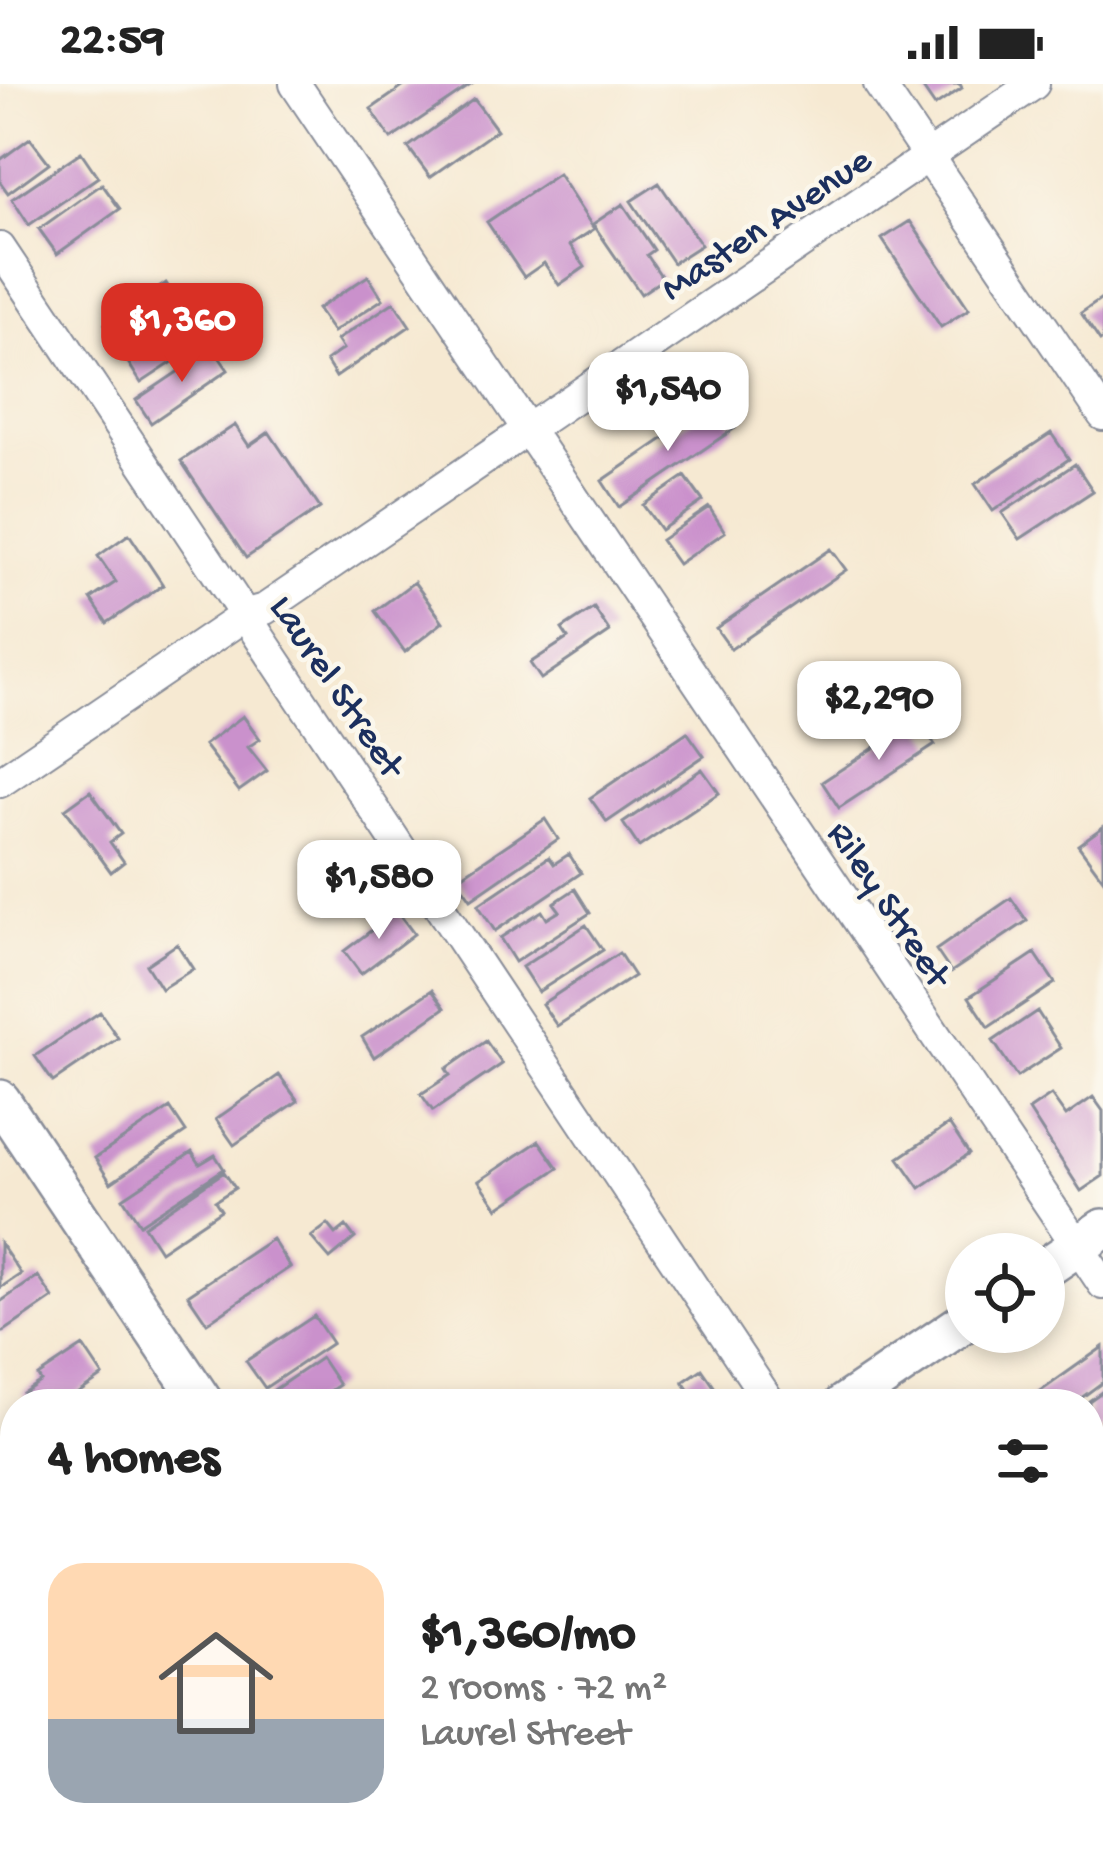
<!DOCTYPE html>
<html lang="en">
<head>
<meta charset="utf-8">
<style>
	:root { --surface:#fff; --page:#f2f2f2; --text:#222; --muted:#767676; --line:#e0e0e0; --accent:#d93025 }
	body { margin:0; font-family:"Gochi Hand",sans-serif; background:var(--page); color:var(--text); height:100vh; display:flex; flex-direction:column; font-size:45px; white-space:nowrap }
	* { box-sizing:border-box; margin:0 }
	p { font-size:39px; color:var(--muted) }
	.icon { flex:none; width:66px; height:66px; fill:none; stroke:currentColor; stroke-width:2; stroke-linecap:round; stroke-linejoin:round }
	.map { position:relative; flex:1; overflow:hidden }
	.details { position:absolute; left:0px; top:1305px; width:1104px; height:471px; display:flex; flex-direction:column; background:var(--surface); border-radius:48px 48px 0 0; box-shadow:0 6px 18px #0003 }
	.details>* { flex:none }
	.controls { position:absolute; left:945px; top:1149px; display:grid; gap:24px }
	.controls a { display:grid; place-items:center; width:120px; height:120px; border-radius:50%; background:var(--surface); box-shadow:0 6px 18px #0003; font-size:60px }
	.price { position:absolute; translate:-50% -102px; padding:0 27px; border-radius:24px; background:#fff; color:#222; font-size:39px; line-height:78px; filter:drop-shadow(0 3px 6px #0008) }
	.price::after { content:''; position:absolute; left:50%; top:72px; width:36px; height:27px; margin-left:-18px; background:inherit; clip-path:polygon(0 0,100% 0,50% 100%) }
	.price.on { background:var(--accent); color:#fff }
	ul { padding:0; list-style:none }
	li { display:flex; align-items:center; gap:36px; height:300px; padding:0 48px }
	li+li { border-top:3px solid var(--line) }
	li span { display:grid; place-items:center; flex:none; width:336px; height:240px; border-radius:36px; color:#555 }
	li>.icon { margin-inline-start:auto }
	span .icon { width:144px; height:144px; fill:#fffc; stroke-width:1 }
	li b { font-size:51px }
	h2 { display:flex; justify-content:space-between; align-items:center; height:144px; padding:0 48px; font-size:51px }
	.status { display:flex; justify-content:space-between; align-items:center; height:84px; padding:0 60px; background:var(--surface); direction:ltr }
	.status svg { height:33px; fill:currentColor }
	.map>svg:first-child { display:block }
	.building { fill:#ca91cc }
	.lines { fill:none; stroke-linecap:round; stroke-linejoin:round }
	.minor-casing { stroke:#888c98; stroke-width:34 }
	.tertiary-casing { stroke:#888c98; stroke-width:44 }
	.minor { stroke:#fff; stroke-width:30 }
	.tertiary { stroke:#fff; stroke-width:39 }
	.labels { text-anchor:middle; stroke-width:9; stroke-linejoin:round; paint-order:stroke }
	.street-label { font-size:39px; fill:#1b2f5e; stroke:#fbf7ec }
</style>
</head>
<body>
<div class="status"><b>22:59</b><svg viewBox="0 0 49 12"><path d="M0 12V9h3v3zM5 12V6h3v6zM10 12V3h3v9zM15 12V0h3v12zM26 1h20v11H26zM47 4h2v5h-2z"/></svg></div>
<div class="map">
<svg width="1103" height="1774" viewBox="0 0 1103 1774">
	<rect width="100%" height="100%" fill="#fbf7ec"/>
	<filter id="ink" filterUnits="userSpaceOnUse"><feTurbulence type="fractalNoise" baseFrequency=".00833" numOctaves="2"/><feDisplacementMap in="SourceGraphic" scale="24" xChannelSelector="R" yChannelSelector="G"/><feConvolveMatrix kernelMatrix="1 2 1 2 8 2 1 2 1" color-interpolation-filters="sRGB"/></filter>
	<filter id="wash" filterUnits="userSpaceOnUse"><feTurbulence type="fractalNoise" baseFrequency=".004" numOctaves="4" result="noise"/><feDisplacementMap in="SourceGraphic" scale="48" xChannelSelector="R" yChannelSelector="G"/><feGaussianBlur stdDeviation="2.7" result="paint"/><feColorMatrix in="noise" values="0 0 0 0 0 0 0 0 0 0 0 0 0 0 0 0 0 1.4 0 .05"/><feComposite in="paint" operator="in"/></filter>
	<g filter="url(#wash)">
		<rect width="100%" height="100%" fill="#f6e9d2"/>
		<g id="blocks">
			<path class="building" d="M407,0H472L391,55L371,25Z
				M920,0H960L962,4L935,22Z
				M474,15L497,46L430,93L408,63Z
				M30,54L49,79L8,109L0,98V76Z
				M81,68L98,93L29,141L12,115Z
				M558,90L594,145L570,161L585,183L559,201L544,179L524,193L487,138Z
				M659,99L701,161L673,179L631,117Z
				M102,100L120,125L57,170L39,145Z
				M623,120L654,166L647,171L663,195L641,210L593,140Z
				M910,137L969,225L941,243L882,155Z
				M368,192L383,215L333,248L317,225Z
				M166,199L183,225L122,266L105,240Z
				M1103,214V255L1100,257L1081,229Z
				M394,218L410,242L336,293L326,277L343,265L337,256Z
				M185,231L203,258L141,299L124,272Z
				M213,264L228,286L151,339L136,316Z
				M717,318L735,344L619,423L602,397Z
				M235,341L249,362L269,348L320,424L246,474L181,377Z
				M1051,349L1069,375L993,427L975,400Z
				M1075,380L1093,407L1020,455L1002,429Z
				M685,392L703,417L661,446L643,421Z
				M709,423L725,448L678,480L661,456Z
				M129,450L163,501L107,539L91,515L116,498L98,472Z
				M831,465L846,486L731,565L716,544Z
				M414,498L443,538L405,568L375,527Z
				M594,524L610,548L541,595L530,579L568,554L562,545Z
				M243,632L260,655L248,663L267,687L239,707L204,661Z
				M918,635L935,661L839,724L822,698Z
				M687,648L704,672L607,738L590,714Z
				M702,685L719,709L639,763L623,739Z
				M90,707L121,750L110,758L124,778L111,788L65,725Z
				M545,735L558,755L471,815L457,795Z
				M1103,743V795L1078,761Z
				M569,770L581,789L495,847L478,821L549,773L554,780Z
				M575,805L590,829L515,878L500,854L542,827L547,835L560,827L554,819Z
				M1011,814L1027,837L951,888L936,866Z
				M397,827L414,850L361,890L344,867Z
				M586,841L603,866L538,908L522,883Z
				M177,860L193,885L161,905L146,881Z
				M619,869L634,892L557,942L542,920Z
				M1035,869L1055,899L989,943L969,913Z
				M432,906L445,924L374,973L362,953Z
				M1037,927L1061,964L1017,993L993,957Z
				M100,928L118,954L53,998L35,972Z
				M486,957L502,980L433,1027L421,1010L450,991L446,985Z
				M279,991L298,1017L234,1061L216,1035Z
				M1051,1011L1066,1032L1093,1013L1103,1027V1092L1081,1107L1029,1026Z
				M170,1024L186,1048L111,1099L95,1074Z
				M949,1040L969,1070L920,1104L899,1074Z
				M539,1057L558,1084L498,1124L479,1097Z
				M192,1068L200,1080L215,1071L224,1085L140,1140L123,1114Z
				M224,1088L235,1104L215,1117L221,1126L160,1167L144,1142Z
				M328,1140L336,1150L346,1142L355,1154L330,1175L311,1153Z
				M272,1155L290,1183L207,1239L188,1211Z
				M0,1159L21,1190L0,1204Z
				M38,1192L53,1214L0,1250V1218Z
				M314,1232L332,1259L265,1304L246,1277Z
				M83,1262L103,1292L62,1320H31L23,1309L41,1297L38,1292Z
				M1103,1263V1298L1073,1320H1035L1031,1314Z
				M321,1274L339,1301L311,1320H275L268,1310Z
				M702,1285L726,1320H698L683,1298Z
				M1103,1307V1341L1089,1352V1317Z
				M1103,1357V1378L1089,1387V1366Z
				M15,1419V1494L0,1504V1429Z
				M1099,1506L1103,1512V1533L1089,1542V1513Z
				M1093,1577L1103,1593V1611L1089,1621V1580Z
				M1103,1624V1669L1089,1679V1634Z
				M1103,1683V1724L1092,1732L1089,1693Z
				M364,1761H407L387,1774H373Z
				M672,1761L684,1774H653Z
				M909,1761H968L949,1774H918Z
				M983,1761H999L1007,1774H964Z"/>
		</g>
	</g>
	<g filter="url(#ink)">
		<use href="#blocks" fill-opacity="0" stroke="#888c98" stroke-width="3"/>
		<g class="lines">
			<g class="minor-casing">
				<path id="minor" d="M295,0L1103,1200
					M879,0L1103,331
					M0,164L771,1320
					M0,698L247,530L265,525L1034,0
					M1066,1761L1075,1774"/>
			</g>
			<g class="tertiary-casing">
				<path id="tertiary" d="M0,1016L204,1320
					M1044,1185L1103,1145
					M844,1320L966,1237
					M500,1761L509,1774
					M177,1774L196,1761"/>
			</g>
			<use href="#minor" class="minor"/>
			<use href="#tertiary" class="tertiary"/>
		</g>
	</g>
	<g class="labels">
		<g class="street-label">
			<text transform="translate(764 137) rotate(-34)" y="14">Masten Avenue</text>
			<text transform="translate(340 600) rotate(56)" y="14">Laurel Street</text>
			<text transform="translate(892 818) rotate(56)" y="14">Riley Street</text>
		</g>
	</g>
</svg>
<div class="controls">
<a><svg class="icon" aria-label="locate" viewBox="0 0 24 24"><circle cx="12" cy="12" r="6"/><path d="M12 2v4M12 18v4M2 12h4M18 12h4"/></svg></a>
</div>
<b class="price on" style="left:182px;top:301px">$1,360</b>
<b class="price" style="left:668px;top:370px">$1,540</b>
<b class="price" style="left:879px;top:679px">$2,290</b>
<b class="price" style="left:379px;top:858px">$1,580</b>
<section class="details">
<h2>4 homes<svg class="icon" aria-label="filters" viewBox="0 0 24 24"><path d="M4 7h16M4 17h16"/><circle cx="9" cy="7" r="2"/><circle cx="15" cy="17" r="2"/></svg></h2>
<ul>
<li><span style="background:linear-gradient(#ffd9b3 65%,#9aa5b1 0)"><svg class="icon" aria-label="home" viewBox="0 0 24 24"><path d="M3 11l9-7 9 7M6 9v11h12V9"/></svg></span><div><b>$1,360/mo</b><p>2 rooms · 72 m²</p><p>Laurel Street</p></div></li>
</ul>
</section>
</div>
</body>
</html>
